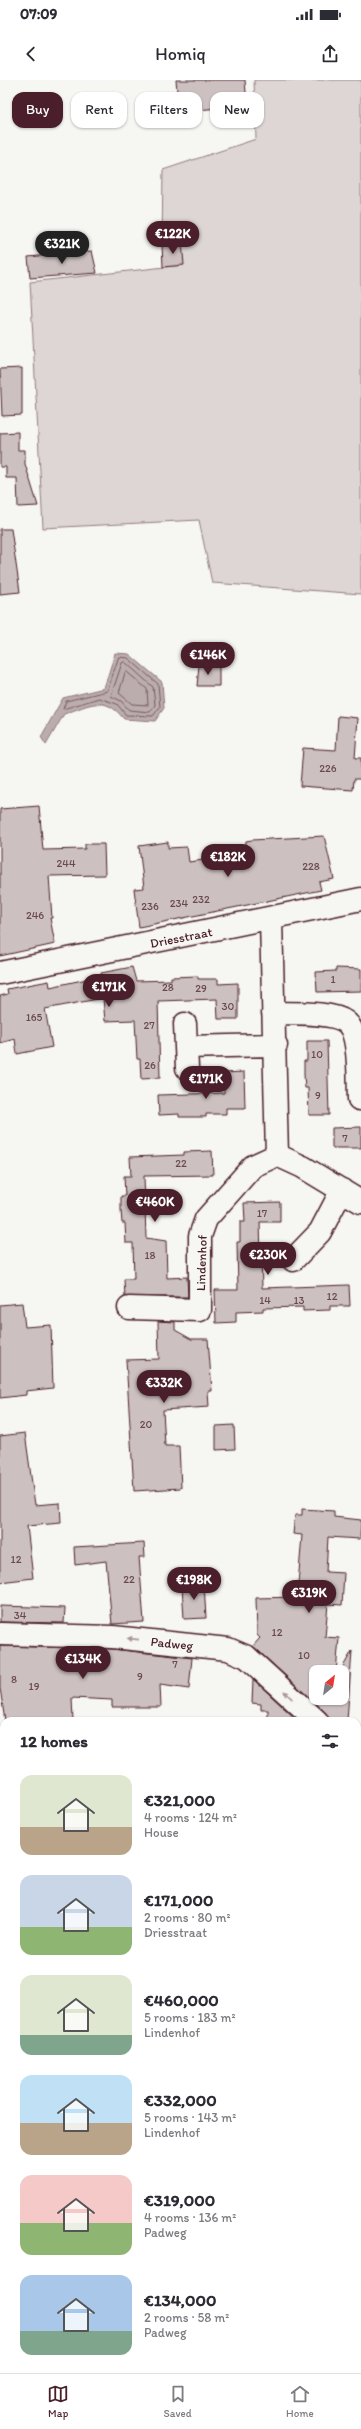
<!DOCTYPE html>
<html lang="en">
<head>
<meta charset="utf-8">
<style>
	:root { --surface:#fff; --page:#f7f7f7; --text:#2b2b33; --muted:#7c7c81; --line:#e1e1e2; --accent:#4a1f2b }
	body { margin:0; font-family:Itim,sans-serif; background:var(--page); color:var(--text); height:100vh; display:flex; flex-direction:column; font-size:15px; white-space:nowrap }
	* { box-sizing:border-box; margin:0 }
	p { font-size:13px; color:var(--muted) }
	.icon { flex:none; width:22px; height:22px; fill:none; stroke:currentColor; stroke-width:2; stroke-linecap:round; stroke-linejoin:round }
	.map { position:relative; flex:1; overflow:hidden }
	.side { position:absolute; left:0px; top:1637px; width:361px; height:656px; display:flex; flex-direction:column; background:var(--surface); border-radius:12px 12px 0 0; box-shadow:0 1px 3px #0004 }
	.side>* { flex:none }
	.hud { position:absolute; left:12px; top:12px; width:337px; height:36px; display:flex; gap:8px }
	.needle { width:26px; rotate:30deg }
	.tools { position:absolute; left:309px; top:1585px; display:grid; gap:8px }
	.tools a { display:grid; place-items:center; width:40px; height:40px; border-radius:8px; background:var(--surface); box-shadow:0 1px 3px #0004; font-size:20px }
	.price { position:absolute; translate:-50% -34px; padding:0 9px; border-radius:14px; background:var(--accent); color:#fff; font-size:13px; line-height:26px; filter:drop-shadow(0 1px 2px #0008) }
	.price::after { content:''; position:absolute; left:50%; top:24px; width:12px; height:9px; margin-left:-6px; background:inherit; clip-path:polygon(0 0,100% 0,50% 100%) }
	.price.current { background:#222; color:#fff }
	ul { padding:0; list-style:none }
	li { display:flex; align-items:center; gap:12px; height:100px; padding:0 20px }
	li span { display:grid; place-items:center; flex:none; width:112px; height:80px; border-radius:12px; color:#555 }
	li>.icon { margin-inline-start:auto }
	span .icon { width:48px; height:48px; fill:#fffc; stroke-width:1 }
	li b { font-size:17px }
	h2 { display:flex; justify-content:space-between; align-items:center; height:48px; padding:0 20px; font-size:17px }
	.tag { padding:0 14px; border-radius:12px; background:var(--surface); box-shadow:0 1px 3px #0004; font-size:14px; line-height:36px }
	.tag.current { background:var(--accent); color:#fff }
	.status { display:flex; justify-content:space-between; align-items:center; height:28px; padding:0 20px; background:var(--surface); direction:ltr }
	.status svg { height:11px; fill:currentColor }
	header { display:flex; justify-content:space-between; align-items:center; height:52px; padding:0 20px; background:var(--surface); font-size:18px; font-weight:600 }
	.menu { display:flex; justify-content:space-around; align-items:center; height:56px; border-top:1px solid var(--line); background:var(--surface); font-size:11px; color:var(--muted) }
	.menu a { display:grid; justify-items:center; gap:2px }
	.menu .current { color:var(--accent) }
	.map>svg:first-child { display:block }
	.green { fill:#ddd6d5; stroke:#947a80 }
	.water { fill:#bbadae; stroke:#8e747a }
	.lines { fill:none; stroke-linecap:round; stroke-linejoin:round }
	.shore { stroke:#77585f; stroke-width:1 }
	.building { fill:#ccc1c0; stroke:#4a1f2b }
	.minor-casing { stroke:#4a1f2b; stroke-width:25 }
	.minor { stroke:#f6f6f2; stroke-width:22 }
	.oneway { fill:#a99598 }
	.labels { text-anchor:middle; stroke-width:3.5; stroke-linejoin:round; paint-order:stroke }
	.number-label { font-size:11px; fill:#6a4850 }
	.street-label { font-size:13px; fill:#4a1f2b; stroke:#f6f6f2 }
</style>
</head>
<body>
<div class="status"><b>07:09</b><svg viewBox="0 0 49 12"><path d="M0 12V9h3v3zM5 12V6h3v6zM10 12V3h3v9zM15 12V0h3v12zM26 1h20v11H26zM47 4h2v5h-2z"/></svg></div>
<header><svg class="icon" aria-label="back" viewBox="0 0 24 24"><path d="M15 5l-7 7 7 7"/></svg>Homiq<svg class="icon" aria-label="share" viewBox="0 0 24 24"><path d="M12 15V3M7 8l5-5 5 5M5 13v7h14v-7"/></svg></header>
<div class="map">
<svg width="361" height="2293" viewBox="0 0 361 2293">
	<rect width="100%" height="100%" fill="#f6f6f2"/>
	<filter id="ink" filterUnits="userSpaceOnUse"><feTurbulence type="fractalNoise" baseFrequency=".025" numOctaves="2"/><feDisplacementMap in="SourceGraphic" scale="8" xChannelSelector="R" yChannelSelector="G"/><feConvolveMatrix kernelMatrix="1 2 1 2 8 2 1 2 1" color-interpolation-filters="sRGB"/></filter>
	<g filter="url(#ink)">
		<path class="green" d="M254,0H361V514L212,503L199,440L43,448L30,202L183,185L182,162L162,164L163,90L256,59Z"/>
		<path class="water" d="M115,573L129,574L162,602L164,628L155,641L124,639C104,614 90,625 64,634L46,665L41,657L63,618L104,608Z"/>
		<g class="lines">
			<path class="shore" d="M119,577L128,578L158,604L160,627L153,636L126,635L117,624L99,618L63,629L66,621L107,611Z
				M125,582L153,607L155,625L150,632L129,630L121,621L111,616L122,583Z
				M127,592L147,609L148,625L132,624L119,613L125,593Z"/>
		</g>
		<path class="building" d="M176,0H245L247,25L179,32Z
			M182,162L184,185L163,187L162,164Z
			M92,171L97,193L30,198L28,177Z
			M22,288V335L2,336L0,289Z
			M18,352V370H25V384L38,426L18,427L17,398H6V387H0V353Z
			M0,449H11L20,512L0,514Z
			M199,585H219V606H197Z
			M338,636L358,638L355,678H361V699H354L353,710L300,706L303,668L336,670Z
			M39,726L43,770L85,769V764H104L105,795L49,796L52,838H50L55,864L0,876V729Z
			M324,756L334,799L319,802L321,810L139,847L134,809L144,808L139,766L168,762V768L187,767L189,782L239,775L238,773H245L246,761L252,760Z
			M132,887L136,901L171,900V897L198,896V899H218V904L238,903V939H218L217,919L158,921L160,998L141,999L140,979H137L135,940L105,941L103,918L45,929L52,967L17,974L15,959L0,963V916L8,914L7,909L49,901L50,907L101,896V893Z
			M336,888L361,889V911L317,912L316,892L336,891Z
			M307,961H327L329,1035H309L308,1008H305L304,995V981H307Z
			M244,992L245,1028H226V1034H206V1037H179V1034L159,1035L158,1015L224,1013V993Z
			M361,1047V1068H332V1048Z
			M212,1071L213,1095L144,1096L146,1158L166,1161L167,1198L187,1197L188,1217H125L124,1199H134L133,1163H126L125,1143H122L121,1130V1116H125L124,1096H131L130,1077L184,1075V1072Z
			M280,1122V1142H260L262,1208L349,1205L350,1226H330V1230L303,1231V1227L263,1228V1231L236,1232V1242L216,1243L215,1210H238L237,1162H240V1142H245L244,1123Z
			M22,1223L25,1247L51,1245L53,1308L26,1311V1315L0,1318V1225Z
			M158,1241L175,1242V1250L191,1259H208L212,1311H208L209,1327L163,1330L165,1366H179L181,1408L134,1411L126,1280L159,1279Z
			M234,1345L235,1369L216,1370V1346Z
			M25,1353L35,1425L60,1423L61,1443L27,1446L33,1498L0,1502V1356Z
			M302,1429L334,1431V1437L361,1440L360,1459L328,1457L326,1492L344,1493L342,1525L328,1524L325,1557L339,1558L336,1592H316V1618H342V1592H340L352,1571L347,1641H329L325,1632L253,1566L260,1558L257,1555L256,1518L297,1517L302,1455L293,1454L295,1435H302Z
			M144,1463L145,1477H139L144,1542L112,1544L106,1481L75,1485L74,1467Z
			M204,1503L206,1538L184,1539L182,1505Z
			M0,1526L65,1528L64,1543L0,1542Z
			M0,1566L112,1569L192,1578L189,1609L160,1605L161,1627H112V1620L72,1618L73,1641H5L0,1608Z
			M253,1599L298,1641H268V1630H261V1624L252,1623Z"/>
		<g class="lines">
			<g class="minor-casing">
				<path id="minor" d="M271,839L277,1075
					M0,893L361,819
					M273,933C292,934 331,931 346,942C361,954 358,1001 359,1019H361
					M185,944L186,967
					M187,988L186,967L276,965
					M293,1180L320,1152L342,1110
					M129,1228L200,1230V1156L206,1139L253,1086L277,1075L303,1087L361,1122
					M0,1554L113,1557L228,1569L247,1577L317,1641
					M357,1677L361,1680
					M0,1686L4,1711
					M357,1805H361
					M0,1869L4,1868
					M115,2289L116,2293"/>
			</g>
			<use href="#minor" class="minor"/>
		</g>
		<defs><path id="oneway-solid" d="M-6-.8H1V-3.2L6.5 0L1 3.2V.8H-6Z"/></defs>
		<g class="oneway">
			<use href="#oneway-solid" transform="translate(133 1559) rotate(-174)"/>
			<use href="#oneway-solid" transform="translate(288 1615) rotate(-137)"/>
		</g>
	</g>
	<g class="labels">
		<g class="number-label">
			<text x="328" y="692">226</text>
			<text x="66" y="787">244</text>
			<text x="311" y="790">228</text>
			<text x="201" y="823">232</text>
			<text x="179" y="827">234</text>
			<text x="150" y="830">236</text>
			<text x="35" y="839">246</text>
			<text x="333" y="903">1</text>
			<text x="168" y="911">28</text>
			<text x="201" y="912">29</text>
			<text x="228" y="930">30</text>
			<text x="34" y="941">165</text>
			<text x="149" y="949">27</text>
			<text x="317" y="978">10</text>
			<text x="150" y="989">26</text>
			<text x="318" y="1019">9</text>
			<text x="345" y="1062">7</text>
			<text x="181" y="1087">22</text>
			<text x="262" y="1137">17</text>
			<text x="150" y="1179">18</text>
			<text x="332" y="1220">12</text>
			<text x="265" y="1224">14</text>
			<text x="299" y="1224">13</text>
			<text x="146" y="1348">20</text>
			<text x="16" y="1483">12</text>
			<text x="129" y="1503">22</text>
			<text x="20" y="1539">34</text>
			<text x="277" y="1556">12</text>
			<text x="304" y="1579">10</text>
			<text x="175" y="1588">7</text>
			<text x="140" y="1600">9</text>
			<text x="14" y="1603">8</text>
			<text x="34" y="1610">19</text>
		</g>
		<g class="street-label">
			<text transform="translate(181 857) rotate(-11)" y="5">Driesstraat</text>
			<text transform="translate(201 1183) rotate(-88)" y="5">Lindenhof</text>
			<text transform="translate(172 1563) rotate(6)" y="5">Padweg</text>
		</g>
	</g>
</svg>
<div class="tools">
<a><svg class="needle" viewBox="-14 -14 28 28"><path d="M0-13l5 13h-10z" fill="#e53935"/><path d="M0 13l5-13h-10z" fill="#7c7c81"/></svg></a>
</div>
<b class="price" style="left:173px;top:175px">€122K</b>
<b class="price current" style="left:62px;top:185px">€321K</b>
<b class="price" style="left:208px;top:596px">€146K</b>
<b class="price" style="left:228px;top:798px">€182K</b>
<b class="price" style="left:109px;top:928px">€171K</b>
<b class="price" style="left:206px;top:1020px">€171K</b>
<b class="price" style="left:155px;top:1143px">€460K</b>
<b class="price" style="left:268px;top:1196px">€230K</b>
<b class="price" style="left:164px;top:1324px">€332K</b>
<b class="price" style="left:194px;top:1521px">€198K</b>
<b class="price" style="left:309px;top:1534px">€319K</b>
<b class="price" style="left:83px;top:1600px">€134K</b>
<div class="hud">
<a class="tag current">Buy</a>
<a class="tag">Rent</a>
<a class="tag">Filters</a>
<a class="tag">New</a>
</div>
<section class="side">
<h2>12 homes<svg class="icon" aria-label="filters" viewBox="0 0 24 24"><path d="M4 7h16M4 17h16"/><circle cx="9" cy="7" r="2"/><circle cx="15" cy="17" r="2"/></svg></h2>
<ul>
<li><span style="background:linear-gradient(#dfe7d0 65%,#b9a48a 0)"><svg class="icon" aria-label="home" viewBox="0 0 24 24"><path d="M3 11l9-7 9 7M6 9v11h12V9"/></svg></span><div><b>€321,000</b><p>4 rooms · 124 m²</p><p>House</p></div></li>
<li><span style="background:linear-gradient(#c9d6e8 65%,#8fb573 0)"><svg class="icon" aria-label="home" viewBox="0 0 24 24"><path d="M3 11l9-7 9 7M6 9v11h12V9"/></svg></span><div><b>€171,000</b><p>2 rooms · 80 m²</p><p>Driesstraat</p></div></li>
<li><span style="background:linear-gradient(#dfe7d0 75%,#7fa58c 0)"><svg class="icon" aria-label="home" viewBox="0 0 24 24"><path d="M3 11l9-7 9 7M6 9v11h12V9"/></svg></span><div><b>€460,000</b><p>5 rooms · 183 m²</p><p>Lindenhof</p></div></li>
<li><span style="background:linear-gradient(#bfe0f5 60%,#b9a48a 0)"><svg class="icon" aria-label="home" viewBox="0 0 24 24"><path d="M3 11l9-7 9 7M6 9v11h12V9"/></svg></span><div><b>€332,000</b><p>5 rooms · 143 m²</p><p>Lindenhof</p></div></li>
<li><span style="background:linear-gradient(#f6c9c9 60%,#8fb573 0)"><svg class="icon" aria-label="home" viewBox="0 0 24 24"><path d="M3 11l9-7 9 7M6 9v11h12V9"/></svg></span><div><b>€319,000</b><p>4 rooms · 136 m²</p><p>Padweg</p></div></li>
<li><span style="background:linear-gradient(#a9c7e8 70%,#7fa58c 0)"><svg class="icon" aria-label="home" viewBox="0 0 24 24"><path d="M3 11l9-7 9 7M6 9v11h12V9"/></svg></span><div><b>€134,000</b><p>2 rooms · 58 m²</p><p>Padweg</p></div></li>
</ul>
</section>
</div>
<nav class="menu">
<a class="current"><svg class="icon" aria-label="map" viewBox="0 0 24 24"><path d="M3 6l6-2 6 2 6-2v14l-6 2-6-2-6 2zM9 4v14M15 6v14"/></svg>Map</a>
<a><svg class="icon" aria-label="saved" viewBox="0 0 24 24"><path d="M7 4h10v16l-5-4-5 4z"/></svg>Saved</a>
<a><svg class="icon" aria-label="home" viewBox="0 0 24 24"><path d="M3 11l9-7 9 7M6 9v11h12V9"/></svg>Home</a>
</nav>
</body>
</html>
